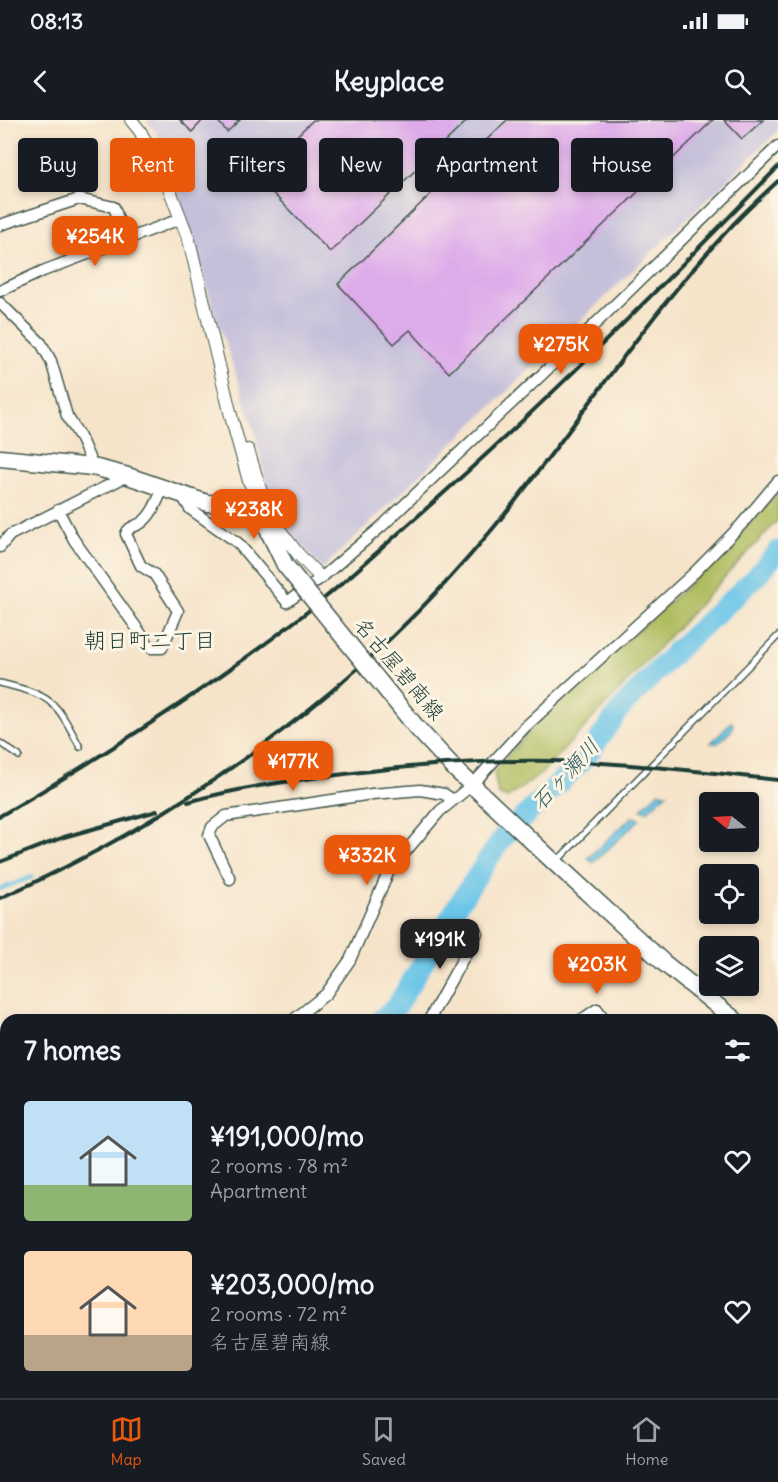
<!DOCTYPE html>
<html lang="en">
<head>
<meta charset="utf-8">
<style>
	:root { --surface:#171b24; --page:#242831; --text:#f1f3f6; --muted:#9ea1a6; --line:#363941; --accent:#ea580c }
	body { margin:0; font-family:Delius,"Klee One",sans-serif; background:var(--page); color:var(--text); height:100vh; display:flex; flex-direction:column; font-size:22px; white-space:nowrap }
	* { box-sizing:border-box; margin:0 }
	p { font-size:20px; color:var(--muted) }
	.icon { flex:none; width:33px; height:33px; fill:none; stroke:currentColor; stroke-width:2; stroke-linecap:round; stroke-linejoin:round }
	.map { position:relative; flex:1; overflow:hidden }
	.panel { position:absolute; left:0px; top:894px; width:778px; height:384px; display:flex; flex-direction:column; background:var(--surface); border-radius:18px 18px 0 0; box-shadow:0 3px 9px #0003 }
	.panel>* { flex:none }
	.banner { position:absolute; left:18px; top:18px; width:742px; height:54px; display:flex; gap:12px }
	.needle { width:39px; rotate:288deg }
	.controls { position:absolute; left:699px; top:672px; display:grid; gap:12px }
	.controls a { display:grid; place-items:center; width:60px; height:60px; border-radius:6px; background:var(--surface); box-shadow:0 3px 9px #0003; font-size:30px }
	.price { position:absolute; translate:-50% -51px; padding:0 14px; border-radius:12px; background:var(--accent); color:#fff; font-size:20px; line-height:39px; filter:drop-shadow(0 2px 3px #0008) }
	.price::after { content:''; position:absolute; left:50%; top:36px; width:18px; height:14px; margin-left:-9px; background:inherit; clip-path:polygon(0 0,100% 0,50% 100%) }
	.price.selected { background:#222; color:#fff }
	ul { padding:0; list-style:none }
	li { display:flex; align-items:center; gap:18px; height:150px; padding:0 24px }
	li span { display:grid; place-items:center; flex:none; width:168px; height:120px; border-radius:6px; color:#555 }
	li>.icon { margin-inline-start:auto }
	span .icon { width:72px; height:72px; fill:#fffc; stroke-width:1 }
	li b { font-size:26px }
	h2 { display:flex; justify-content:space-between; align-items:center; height:72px; padding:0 24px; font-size:26px }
	.chip { padding:0 21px; border-radius:6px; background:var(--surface); box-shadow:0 3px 9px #0003; font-size:21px; line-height:54px }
	.chip.selected { background:var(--accent); color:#fff }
	.status { display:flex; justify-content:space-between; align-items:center; height:42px; padding:0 30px; background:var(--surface); direction:ltr }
	.status svg { height:16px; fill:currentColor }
	header { display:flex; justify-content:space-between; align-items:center; height:78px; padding:0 24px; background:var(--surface); font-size:27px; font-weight:700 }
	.tab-bar { display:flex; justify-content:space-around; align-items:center; height:84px; border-top:2px solid var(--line); background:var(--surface); font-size:16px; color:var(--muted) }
	.tab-bar a { display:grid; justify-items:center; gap:3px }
	.tab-bar .selected { color:var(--accent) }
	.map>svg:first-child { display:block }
	.industrial { fill:#c5c0da }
	.green { fill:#afbc5f; stroke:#677c4a; stroke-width:1.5 }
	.water { fill:#6ac5e8; stroke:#44818e; stroke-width:1.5 }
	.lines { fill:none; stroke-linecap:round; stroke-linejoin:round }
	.stream { stroke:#6ac5e8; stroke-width:4 }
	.river { stroke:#6ac5e8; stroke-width:21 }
	.building { fill:#ddaaea }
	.service-casing { stroke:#3f564a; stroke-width:8 }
	.minor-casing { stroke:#3f564a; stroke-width:13 }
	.tertiary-casing { stroke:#3f564a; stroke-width:14 }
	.primary-casing { stroke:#3f564a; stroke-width:19 }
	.path { stroke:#3f564a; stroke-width:2; stroke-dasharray:1.5 4.5; stroke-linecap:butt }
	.service { stroke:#fff; stroke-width:5 }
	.minor { stroke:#fff; stroke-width:10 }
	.tertiary { stroke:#fff; stroke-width:12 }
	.primary { stroke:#fff; stroke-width:16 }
	.rail { stroke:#1f3d34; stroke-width:4 }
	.primary-bridge-casing { stroke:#3f564a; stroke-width:19; stroke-linecap:butt }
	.primary-bridge { stroke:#fff; stroke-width:16 }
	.labels { text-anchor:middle; stroke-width:6; stroke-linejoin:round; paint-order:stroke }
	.street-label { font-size:21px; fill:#1f3d34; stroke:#fcf5e5 }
	.neighbourhood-label { font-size:22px; fill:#1f3d34; stroke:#fcf5e5 }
	.water-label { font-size:22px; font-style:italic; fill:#325f61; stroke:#fcf5e5 }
</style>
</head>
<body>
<div class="status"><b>08:13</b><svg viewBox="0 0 49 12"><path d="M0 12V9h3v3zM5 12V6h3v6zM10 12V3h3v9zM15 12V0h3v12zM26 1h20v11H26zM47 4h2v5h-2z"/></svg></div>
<header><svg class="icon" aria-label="back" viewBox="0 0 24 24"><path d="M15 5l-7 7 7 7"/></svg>Keyplace<svg class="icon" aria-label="search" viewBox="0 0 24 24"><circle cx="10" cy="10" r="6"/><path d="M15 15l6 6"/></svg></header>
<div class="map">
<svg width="778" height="1278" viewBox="0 0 778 1278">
	<rect width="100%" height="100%" fill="#fcf5e5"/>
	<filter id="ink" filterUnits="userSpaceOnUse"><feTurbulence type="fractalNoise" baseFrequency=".0167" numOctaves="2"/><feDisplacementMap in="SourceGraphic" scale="12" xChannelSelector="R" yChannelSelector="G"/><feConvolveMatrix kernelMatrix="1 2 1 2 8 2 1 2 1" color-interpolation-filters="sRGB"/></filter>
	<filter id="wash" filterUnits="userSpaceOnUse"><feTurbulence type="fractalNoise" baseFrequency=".008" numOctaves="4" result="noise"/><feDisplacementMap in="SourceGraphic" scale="24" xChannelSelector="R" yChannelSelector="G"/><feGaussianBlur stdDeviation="1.35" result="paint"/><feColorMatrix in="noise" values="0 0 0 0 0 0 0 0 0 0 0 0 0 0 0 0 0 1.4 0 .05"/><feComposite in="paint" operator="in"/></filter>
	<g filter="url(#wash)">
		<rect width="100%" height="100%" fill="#f6e4ca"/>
		<path class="industrial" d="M146,0H778V11L322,449L273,393L255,312L203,157L162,20Z"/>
		<path class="green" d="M778,372V400L541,654L507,678L498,674L494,652C512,632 529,610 549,591C626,518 710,453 778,372Z"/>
		<path class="water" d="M731,602L733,604L731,611L718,623H711Z
			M659,672L667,673L647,691L641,689Z
			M632,697L640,699L593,743L588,738Z"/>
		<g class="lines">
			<path class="stream" d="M0,769L32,757"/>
			<path class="river" d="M380,900L397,886L459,783L503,717L587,636L622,587L678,529L756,457L778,431
				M0,1176L6,1169"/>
		</g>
		<g id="blocks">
			<path class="building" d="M180,0H203L192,12Z
				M217,0H240L227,12Z
				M313,0H468L330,132L256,56Z
				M507,0H713L449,253L410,210L394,224L338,164Z
				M724,0H763L742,19Z"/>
		</g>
	</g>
	<g filter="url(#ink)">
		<use href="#blocks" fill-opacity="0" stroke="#3f564a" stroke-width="1.5"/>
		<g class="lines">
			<g class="service-casing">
				<path id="service" d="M0,563C53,576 55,580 80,627
					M0,623L19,636
					M556,742L778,516"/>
			</g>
			<g class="minor-casing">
				<path id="minor" d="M0,105L79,79L114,87L125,120
					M0,171L43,151L180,99
					M0,183L41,223L51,241L67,296L80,317L93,347
					M181,374L190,389L238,423L287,482L321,458L381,407L590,209L778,26
					M58,390L74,420L151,528H162L178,491L154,454L141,446L126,414C129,406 135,407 141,403C152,396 158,379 163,368
					M0,427L10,415L127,356
					M230,759L209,715L212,707L226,696L372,674L420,670L444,674L453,680
					M293,900L326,874L350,840L389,751L440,691L472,665L525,607L695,452L741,405L778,361
					M429,900L477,813
					M581,900L597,889L605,900
					M772,1185L778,1189
					M150,1272L154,1278
					M378,1272L381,1278
					M723,1272L726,1278
					M22,1278L25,1272"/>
			</g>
			<g class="tertiary-casing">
				<path id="tertiary" d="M131,0L140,11L169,68L189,120L232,300L249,361L258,379
					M248,330L268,395L298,434L321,458
					M772,1133L778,1130
					M541,1278L550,1272"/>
			</g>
			<g class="primary-casing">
				<path id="primary" d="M0,338L93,347L128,356L207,383L226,384L258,379L270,414L285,445
					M417,608L456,650L555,743L664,843L735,900
					M772,929L778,933"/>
			</g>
			<path class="path" d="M0,985H6
				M1,985L4,1030L6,1031
				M0,1116L6,1108"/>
			<use href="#service" class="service"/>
			<use href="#minor" class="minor"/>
			<use href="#tertiary" class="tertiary"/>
			<use href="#primary" class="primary"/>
			<path class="rail" d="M188,682C237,668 287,661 337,655C409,646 482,639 555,641C629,643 704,652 778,660
				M0,696C105,635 206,570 302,496C343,465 380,429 418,396C543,286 662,166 778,47
				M0,742L64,717L157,691
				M0,778C187,696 366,564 495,406C575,309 642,202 728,110C743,93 761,77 778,61"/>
			<g class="primary-bridge-casing">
				<path id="primary-bridge" d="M285,445L417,608"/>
			</g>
			<use href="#primary-bridge" class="primary-bridge"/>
		</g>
	</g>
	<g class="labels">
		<g class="street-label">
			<text transform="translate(399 549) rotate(50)" y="7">名古屋碧南線</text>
		</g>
		<g class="neighbourhood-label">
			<text x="150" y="528">朝日町二丁目</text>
		</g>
		<g class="water-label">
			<text transform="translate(565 654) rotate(-47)" y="8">石ヶ瀬川</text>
		</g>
	</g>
</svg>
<div class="controls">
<a><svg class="needle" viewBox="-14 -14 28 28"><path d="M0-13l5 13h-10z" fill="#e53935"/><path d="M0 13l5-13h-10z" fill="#9ea1a6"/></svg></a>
<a><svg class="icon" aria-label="locate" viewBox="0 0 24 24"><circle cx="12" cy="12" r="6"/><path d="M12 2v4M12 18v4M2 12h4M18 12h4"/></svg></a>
<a><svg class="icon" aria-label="layers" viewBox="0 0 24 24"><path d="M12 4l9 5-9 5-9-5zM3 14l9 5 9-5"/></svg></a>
</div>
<b class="price" style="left:95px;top:147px">¥254K</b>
<b class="price" style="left:561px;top:255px">¥275K</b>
<b class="price" style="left:254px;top:420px">¥238K</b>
<b class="price" style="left:293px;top:672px">¥177K</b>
<b class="price" style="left:367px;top:766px">¥332K</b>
<b class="price selected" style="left:440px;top:850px">¥191K</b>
<b class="price" style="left:597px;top:875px">¥203K</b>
<div class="banner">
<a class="chip">Buy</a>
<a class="chip selected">Rent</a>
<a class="chip">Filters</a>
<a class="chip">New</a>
<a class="chip">Apartment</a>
<a class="chip">House</a>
</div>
<section class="panel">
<h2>7 homes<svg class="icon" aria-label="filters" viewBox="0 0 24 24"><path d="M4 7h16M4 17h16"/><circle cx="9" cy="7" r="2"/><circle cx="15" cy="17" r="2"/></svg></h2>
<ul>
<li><span style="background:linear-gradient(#bfe0f5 70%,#8fb573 0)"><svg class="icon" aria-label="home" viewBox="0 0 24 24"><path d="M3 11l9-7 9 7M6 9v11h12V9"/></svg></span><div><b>¥191,000/mo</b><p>2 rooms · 78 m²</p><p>Apartment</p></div><svg class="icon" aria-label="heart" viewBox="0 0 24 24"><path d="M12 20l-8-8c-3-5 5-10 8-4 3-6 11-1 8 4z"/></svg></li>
<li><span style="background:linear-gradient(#ffd9b3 70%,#b9a48a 0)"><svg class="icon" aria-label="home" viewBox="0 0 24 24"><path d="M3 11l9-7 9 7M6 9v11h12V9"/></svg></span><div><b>¥203,000/mo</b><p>2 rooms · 72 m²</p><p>名古屋碧南線</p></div><svg class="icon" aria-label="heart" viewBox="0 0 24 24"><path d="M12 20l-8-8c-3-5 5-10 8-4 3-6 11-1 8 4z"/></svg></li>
</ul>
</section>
</div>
<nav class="tab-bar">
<a class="selected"><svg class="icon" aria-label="map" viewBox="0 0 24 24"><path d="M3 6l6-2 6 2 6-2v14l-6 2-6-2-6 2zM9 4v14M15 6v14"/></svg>Map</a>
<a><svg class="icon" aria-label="saved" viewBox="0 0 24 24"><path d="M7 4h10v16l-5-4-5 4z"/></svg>Saved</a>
<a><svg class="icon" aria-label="home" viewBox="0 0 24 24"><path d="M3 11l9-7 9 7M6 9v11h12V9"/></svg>Home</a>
</nav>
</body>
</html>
